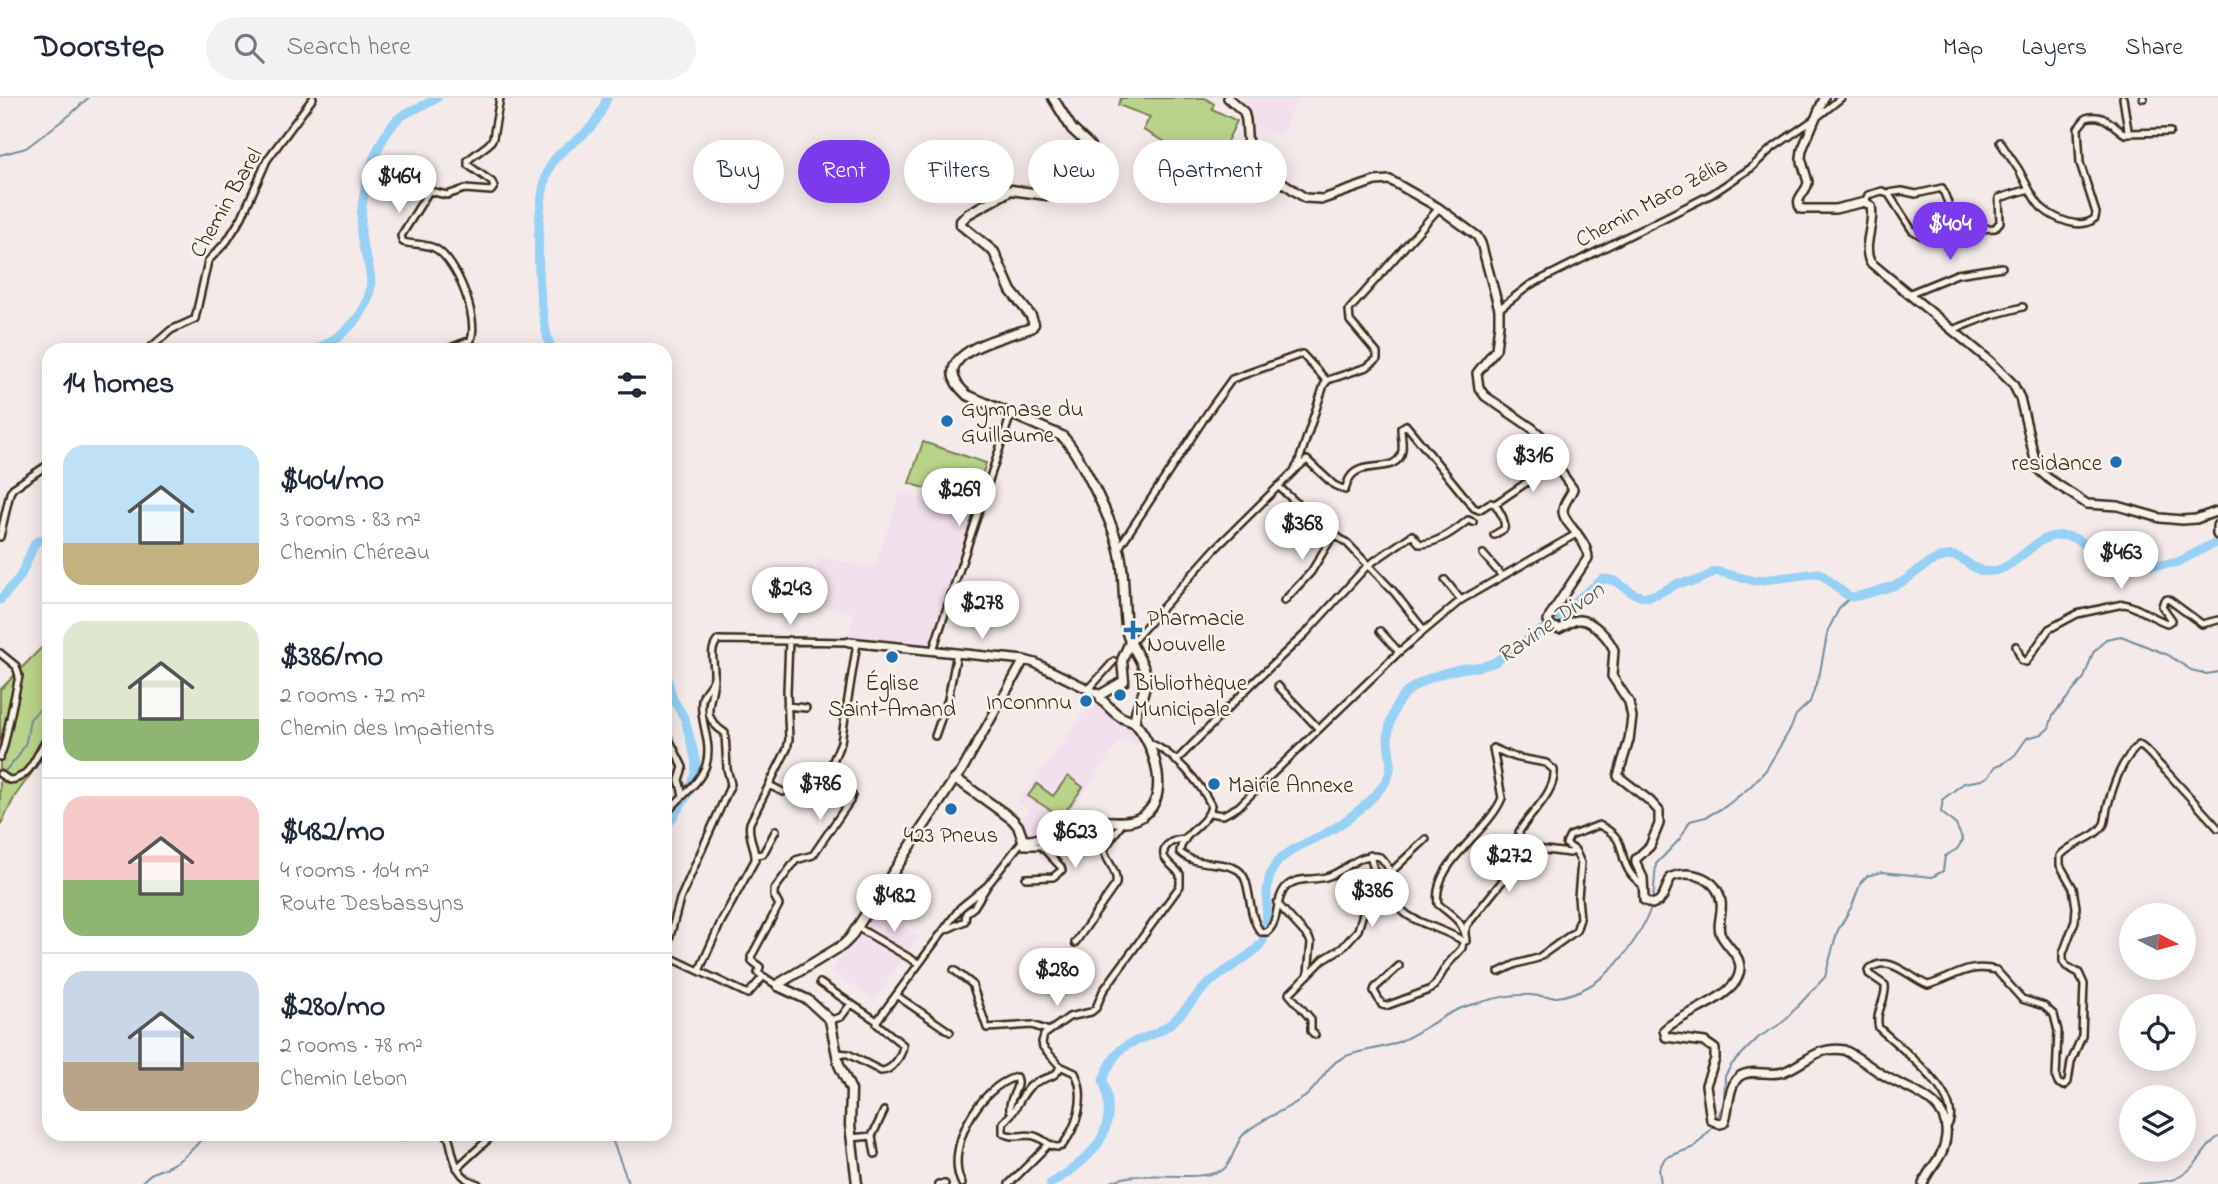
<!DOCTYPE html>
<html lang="en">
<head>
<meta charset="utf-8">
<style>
	:root { --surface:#fff; --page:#f2f2f3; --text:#1f2937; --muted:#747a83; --line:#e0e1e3; --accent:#7c3aed }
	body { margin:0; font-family:"Indie Flower",sans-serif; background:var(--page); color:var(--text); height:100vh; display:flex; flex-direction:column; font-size:26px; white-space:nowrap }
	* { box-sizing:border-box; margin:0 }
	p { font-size:23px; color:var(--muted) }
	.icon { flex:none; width:38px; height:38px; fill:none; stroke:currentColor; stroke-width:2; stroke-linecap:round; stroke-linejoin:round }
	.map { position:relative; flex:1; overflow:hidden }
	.side { position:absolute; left:42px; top:245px; width:630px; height:798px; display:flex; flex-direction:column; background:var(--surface); border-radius:21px; box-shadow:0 4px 18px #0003 }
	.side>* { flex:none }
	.banner { position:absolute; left:693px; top:42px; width:665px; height:63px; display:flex; gap:14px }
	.needle { width:46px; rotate:96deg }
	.fabs { position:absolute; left:2119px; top:805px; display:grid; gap:14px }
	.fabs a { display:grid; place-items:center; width:77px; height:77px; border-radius:50%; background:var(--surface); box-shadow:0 4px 18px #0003; font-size:35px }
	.price { position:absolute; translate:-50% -60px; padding:0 16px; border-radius:24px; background:#fff; color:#222; font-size:23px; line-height:46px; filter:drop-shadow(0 2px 4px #0008) }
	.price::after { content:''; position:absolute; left:50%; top:42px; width:21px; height:16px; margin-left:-10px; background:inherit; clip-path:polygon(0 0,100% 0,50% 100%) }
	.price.on { background:var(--accent); color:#fff }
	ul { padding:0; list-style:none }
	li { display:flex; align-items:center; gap:21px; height:175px; padding:0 21px }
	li+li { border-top:2px solid var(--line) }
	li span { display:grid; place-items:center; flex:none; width:196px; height:140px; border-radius:21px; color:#555 }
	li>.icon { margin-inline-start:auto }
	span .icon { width:84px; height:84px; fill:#fffc; stroke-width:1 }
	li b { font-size:30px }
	h2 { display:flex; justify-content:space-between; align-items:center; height:84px; padding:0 21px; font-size:30px }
	.chip { padding:0 24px; border-radius:32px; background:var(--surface); box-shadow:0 4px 18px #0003; font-size:24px; line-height:63px }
	.chip.on { background:var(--accent); color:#fff }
	header { display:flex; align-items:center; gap:42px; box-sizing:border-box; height:98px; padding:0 35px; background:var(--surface); border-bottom:2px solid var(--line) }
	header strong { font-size:33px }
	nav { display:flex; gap:38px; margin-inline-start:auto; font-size:24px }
	.search { width:490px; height:63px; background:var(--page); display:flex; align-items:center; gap:18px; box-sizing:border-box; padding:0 24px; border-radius:38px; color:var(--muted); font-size:26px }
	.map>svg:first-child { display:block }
	.built { fill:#f2e0ec }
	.green { fill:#bad38a; stroke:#7a7e54; stroke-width:2 }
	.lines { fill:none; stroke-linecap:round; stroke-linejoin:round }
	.stream { stroke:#728ea0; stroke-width:2 }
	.river { stroke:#96d1f6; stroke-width:9 }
	.minor-casing { stroke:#3b2a1e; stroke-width:10 }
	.tertiary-casing { stroke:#3b2a1e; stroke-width:12 }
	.secondary-casing { stroke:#3b2a1e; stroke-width:13 }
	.primary-casing { stroke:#3b2a1e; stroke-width:14 }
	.minor { stroke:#f7f3e8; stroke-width:5 }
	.tertiary { stroke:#f7f3e8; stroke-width:7 }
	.secondary { stroke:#f7f3e8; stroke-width:8 }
	.primary { stroke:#f7f3e8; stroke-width:9 }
	.poi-dot { fill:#1f6fb2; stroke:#f7f3e8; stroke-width:2.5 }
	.labels { text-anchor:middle; stroke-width:5; stroke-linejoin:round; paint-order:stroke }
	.street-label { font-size:23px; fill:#3b2a1e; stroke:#f7f3e8 }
	.poi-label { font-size:23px; fill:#3b2a1e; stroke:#f7f3e8; text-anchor:start }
	.water-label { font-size:24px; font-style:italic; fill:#525454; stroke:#f7f3e8 }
</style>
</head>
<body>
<header>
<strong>Doorstep</strong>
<div class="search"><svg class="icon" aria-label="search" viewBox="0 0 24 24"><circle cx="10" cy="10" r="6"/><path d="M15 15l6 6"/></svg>Search here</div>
<nav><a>Map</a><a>Layers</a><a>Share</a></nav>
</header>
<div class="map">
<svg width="2218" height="1086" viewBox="0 0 2218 1086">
	<rect width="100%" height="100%" fill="#f5eaea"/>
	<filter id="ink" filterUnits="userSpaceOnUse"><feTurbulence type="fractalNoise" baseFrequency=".0143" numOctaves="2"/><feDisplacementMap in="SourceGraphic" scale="14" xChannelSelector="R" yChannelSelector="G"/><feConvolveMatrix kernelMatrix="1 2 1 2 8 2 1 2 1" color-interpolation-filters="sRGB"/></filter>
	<g filter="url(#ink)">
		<path class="built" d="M1235,0H1297L1280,39L1251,27L1244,8Z
			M900,394L973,418L931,548L848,541L855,515L818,508L817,459L875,469Z
			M1093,601L1142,639L1135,649L1122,640L1063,723L1027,739L1020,724L1029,712L1018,703L1065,642Z
			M875,809L918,839L874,902L831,873Z"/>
		<path class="green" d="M1121,0H1205L1214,6L1212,11L1237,23L1214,70L1143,32L1150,19L1118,7Z
			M923,344L986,365L973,406L909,385Z
			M49,542V651L15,698L0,728V592Z
			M1068,678L1083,689L1062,719L1028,698L1037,686L1053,698Z"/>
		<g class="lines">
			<path class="stream" d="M0,57L26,50L71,16L88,0
				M3,675L18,659L26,644L30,621L49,602
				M1653,802L1656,766L1680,741L1690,723L1706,719L1726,708L1750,689L1766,672L1791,630L1796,617L1810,604L1820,574L1828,532L1840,509L1851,499
				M1717,1021L1724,1005L1725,978L1732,966L1759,939L1782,925L1825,879L1837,834L1852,808L1861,784L1867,778L1882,774L1932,779L1943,773L1945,758L1957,751L1963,742L1956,727L1941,714L1943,701L1964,685L1982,682L1989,678L1996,668L2004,665L2015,657L2027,640L2042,636L2049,630L2053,617L2084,580L2093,555L2106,541L2121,538L2168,557L2191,572L2207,576L2218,574
				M610,1036L629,1086
				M140,1086C154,1071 153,1076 169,1068C184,1061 196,1049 205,1036
				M1107,1086C1139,1068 1185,1086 1221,1073C1233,1066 1234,1047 1243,1037C1256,1023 1289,1011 1306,998C1320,987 1326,968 1342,960C1358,952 1377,952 1393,946C1422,936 1444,913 1474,906C1489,902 1505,897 1520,897C1533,896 1545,900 1557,899C1604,893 1636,848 1652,808
				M1661,1086L1659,1071L1665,1060L1694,1049L1715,1027
				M2138,1086C2166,1083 2180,1086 2199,1061C2205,1053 2210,1045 2218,1039"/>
			<path class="river" d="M314,252C344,239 376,212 370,175C368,161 361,148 361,134C360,97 371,52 395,24C405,12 425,9 437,0
				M552,252C536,218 532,97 552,65C560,52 573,46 584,36C596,26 602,14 607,0
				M0,502L20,479L35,445L39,442L49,441
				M665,573L673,601L685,621L696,664L695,676L688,696L665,731
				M1050,1086C1092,1060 1121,1035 1103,982C1122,933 1135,951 1169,927C1183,916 1193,901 1205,889C1220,874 1248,861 1260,847C1273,831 1260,790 1274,769C1285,752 1309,744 1326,735C1345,725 1375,701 1386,683C1394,670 1389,656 1388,642C1388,629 1394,607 1403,598C1418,582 1443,574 1465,570C1476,569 1485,569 1495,564L1566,515L1578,501L1603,481C1623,482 1623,492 1637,497C1651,503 1667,490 1679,485C1685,484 1691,484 1696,483C1703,481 1710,476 1716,473L1755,483L1819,475C1831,482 1838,493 1851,499C1861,498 1893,489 1902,484C1917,475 1929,461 1947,458C1967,454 1972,482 2001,471C2020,464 2035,440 2055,438C2083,434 2090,457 2111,463C2126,468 2165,469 2180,463C2193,457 2204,449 2218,444"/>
			<g class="minor-casing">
				<path id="minor" d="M2143,0H2144
					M2127,35L2170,34
					M2000,44L2019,72L2029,91
					M1888,95L1902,93L1916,96L1942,90L1948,105
					M1865,104L1868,97L1882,93L1888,95L1912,132L1922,138L1947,133L1995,130L2000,124L1999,100L2029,91C2033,98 2037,106 2042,110C2055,121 2081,133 2095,120L2096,115L2080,65L2078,30L2086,20C2105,15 2111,27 2125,36L2128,32L2123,0
					M1908,196L1957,176L2002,169
					M1499,211L1530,187L1712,96L1751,70L1771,51L1816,20L1841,0
					M1952,232L1992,217L2023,209
					M148,252L171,232L195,221L208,163L227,143L242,119L267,62L313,0
					M445,252L471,242C479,220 457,163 436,151C426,145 413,147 403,144L401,138L429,93L447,97L465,91L491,93L494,89L492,84L468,67V62L489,46L493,40L500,0
					M1296,371L1307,362L1334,387L1345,392C1347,387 1348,380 1353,376C1366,363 1398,376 1402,353C1403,345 1401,337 1401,330L1406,327L1474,410L1479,412L1490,405L1495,406C1500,414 1506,422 1504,431L1494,437
					M1278,388L1324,430L1347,445L1394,494L1424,532
					M1495,406L1557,364
					M0,439L10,395L13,390L49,366
					M1118,451L1211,310L1232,281L1302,256L1327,283
					M1483,456L1502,478
					M1445,482L1461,502
					M1284,503L1311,474L1334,436
					M1380,533L1399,554
					M1130,546L1215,451L1294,373L1298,366L1324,287L1328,282L1367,269L1377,261V255L1350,223L1349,212L1439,110
					M2016,548L2022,563L2026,564L2049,531L2077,516L2123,506C2133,506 2154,521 2167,525L2172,522L2162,508L2164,502L2168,501L2202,526L2218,522
					M933,552L1011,316
					M0,555L16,568L19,578L4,648L0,659
					M714,576C715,603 696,616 725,635L727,671L731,686L680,801L665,857L748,896L762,880
					M1278,588L1319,631
					M1089,591L1114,563
					M787,608L806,610
					M665,633L683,669L679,682L683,697
					M935,638L948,601L957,555
					M1150,645C1175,656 1199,683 1211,707C1209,727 1181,734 1180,754C1196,770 1221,761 1238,772C1253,782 1246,817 1261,834H1267C1280,823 1274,804 1285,790C1296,778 1312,783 1326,779C1346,774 1358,753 1380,759C1400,779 1388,794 1400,810C1411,825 1446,831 1463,843H1466C1465,824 1451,817 1438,806C1431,766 1488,735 1502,700L1493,650
					M1493,650L1514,659L1546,665L1554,672C1556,695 1530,715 1519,734L1520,744L1529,750L1570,755L1575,752L1566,746L1570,738L1599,727C1629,741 1616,755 1631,776C1634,780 1639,784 1643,788
					M1176,663L1251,587L1306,535L1367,468L1412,437L1420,446C1436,446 1456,432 1468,422L1473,424
					M665,674L669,686L665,699
					M0,676L9,682C31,682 37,653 49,638
					M769,687L783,694
					M1209,715L1223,717L1238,709L1399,554L1461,502L1578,435
					M665,717C678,700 699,687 706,667C713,644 699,624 702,602C703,592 713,588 714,578C715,565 708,553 718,542L849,544
					M755,757L763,756L776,732
					M1392,773L1426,741
					M1277,805L1309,840L1311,845L1308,875
					M857,829L918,865
					M943,833L965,823L966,815L974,809L987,788L1023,742L1024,748H1041L1061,769L1062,772L1053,779L1026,780
					M1465,835L1467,827L1529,750
					M1075,845L1116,786C1118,772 1106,764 1104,751L1124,723
					M1399,868L1375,890L1374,893L1382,907L1386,908L1429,892L1435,887L1447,867L1462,850L1463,843
					M954,872L972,886L987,930L1032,927L1049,933
					M699,873L721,824L755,762C756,749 747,738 750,725L787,651L789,641L787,594L789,542
					M1499,874L1516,866L1538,860L1576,833L1580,821L1578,799L1581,765L1575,752
					M820,885L877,923
					M778,888L758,875L760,869L752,863L751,859L779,807L774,798V792L796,762L813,757L850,703L852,697C845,689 832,691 825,682L841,644L857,545
					M896,897L950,934
					M830,922L841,919L850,907
					M1315,937L1311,933V921L1289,896L1324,861L1342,850L1358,832L1375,776L1370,757
					M836,955L848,956L881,973C892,973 902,958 903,947L877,926V923L960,810L987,788
					M1013,1014L1003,1025V1035C1014,1042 1026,1034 1037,1039C1046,1042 1051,1052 1062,1048C1077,1029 1087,999 1075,975L1060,968
					M1946,1030C1969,1001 1898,948 1879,930C1874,914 1887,902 1885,887L1869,876L1868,872C1889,854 1909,880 1928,887C1954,880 1966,865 1996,872L2022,901L2044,908L2054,917L2058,933L2056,980L2058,985L2064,988L2068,984L2071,964L2082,938L2084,886L2079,875L2066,868L2063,863V855L2075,823L2076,809L2073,790L2060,767V758C2071,744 2096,741 2104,726C2106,721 2106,715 2107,710C2113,688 2121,662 2139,647C2149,652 2156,665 2166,673L2218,730
					M397,1036L400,1039L412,1036
					M446,1036L449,1040C454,1060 455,1080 478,1086
					M872,1038L875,1056
					M851,1040L872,1038L884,1013
					M457,1070L494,1036
					M938,1086H945
					M962,1086C944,1051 979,989 1016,979C1021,991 1008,999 1010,1012L1013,1014C1019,1005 1024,992 1033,986C1043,979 1057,981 1060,968L1043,949L1042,944L1044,937L1069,919L1091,914L1096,910L1103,893L1180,788V776C1176,771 1166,764 1164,758C1162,746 1176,740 1185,742
					M1009,1086L1049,1046"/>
			</g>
			<g class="tertiary-casing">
				<path id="tertiary" d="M1228,0L1244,14L1246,22L1248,50L1256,66L1305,100L1323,101L1375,83L1390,82L1439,110L1477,138L1481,145L1499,211V226L1496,251L1477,275L1479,290L1485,298L1532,330L1547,343L1555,356L1560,373L1573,391C1570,399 1563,405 1563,413C1563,426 1587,439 1588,460L1551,516L1548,523L1552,528L1559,531C1566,528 1573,521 1580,522C1594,523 1609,541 1614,552L1612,578L1629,604L1632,619L1629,642L1618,678L1650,703L1659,713V726L1650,748L1636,761V765L1643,780L1644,802L1652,806L1659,803L1663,798L1671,779C1691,771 1718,780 1721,804C1723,814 1716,828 1721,837C1728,851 1746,860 1738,879C1729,902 1683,914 1664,932L1666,939L1705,944L1715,951V961L1706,987L1711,1022L1720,1026L1724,1025C1730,1011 1727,988 1740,978C1752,970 1769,979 1783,974C1805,966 1818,947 1844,952C1859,959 1871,970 1885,978C1909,993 1950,1001 1946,1038C1944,1062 1929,1068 1923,1086
					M1824,0L1802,52L1801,60L1808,84C1807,95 1793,100 1801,111H1835L1865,104L1871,108C1875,127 1862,146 1870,164L1990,263L2013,286L2020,300L2035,362L2040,373L2049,381L2087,406L2118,408L2160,420L2182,422L2196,421L2218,413
					M849,544L1024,562L1035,565L1100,597
					M954,682L961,674L1024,562"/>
			</g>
			<g class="secondary-casing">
				<path id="secondary" d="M1053,0L1072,31L1090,48L1091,54L1056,92L1047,97L1011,92L968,116L961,123V127L994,154L1011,193L1031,218L1034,226L1031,230C1006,239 920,256 967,297L1062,338C1079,354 1110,420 1117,444C1126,473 1122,505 1127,535C1131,551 1146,565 1146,581C1146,597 1134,608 1135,624
					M857,1086L850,1027L851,992L839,967L830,922L808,902L778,888L780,885L843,847L850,840L954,682L962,685L1012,721L1018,728L1023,742C1040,746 1056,728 1073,724C1092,719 1120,728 1137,721C1174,705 1155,648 1136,626C1132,622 1126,622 1121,619C1114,615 1107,607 1101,601L1100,597L1124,583L1122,562L1129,546"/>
			</g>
			<g class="primary-casing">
				<path id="primary" d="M2218,428V436"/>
			</g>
			<use href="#minor" class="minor"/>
			<use href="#tertiary" class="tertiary"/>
			<use href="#secondary" class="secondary"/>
			<use href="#primary" class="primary"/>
		</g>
	</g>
	<g class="poi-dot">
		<circle cx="947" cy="323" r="7"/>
		<circle cx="2116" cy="364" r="7"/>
		<path d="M1129.5 521.5h7v7h7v7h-7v7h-7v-7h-7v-7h7z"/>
		<circle cx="892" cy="559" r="7"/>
		<circle cx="1120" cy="597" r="7"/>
		<circle cx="1086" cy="603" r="7"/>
		<circle cx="1214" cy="686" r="7"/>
		<circle cx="951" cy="711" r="7"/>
	</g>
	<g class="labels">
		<g class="street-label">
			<text transform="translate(1651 103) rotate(-28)" y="8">Chemin Maro Zélia</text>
			<text transform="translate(225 104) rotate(-60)" y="8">Chemin Barel</text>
		</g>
		<g class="poi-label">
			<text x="961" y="318">Gymnase du<tspan x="961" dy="26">Guillaume</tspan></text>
			<text x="2102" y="372" text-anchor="end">residance</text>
			<text x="1147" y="527">Pharmacie<tspan x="1147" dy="26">Nouvelle</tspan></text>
			<text x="892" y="592" text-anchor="middle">Église<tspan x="892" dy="26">Saint-Amand</tspan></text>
			<text x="1134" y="592">Bibliothèque<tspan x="1134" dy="26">Municipale</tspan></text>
			<text x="1072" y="611" text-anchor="end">Inconnnu</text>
			<text x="1228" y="694">Mairie Annexe</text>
			<text x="951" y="744" text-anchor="middle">423 Pneus</text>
		</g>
		<g class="water-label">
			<text transform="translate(1550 524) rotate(-35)" y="8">Ravine Divon</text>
		</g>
	</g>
</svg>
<div class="fabs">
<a><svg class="needle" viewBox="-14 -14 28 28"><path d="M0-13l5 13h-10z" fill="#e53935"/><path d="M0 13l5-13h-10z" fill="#747a83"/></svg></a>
<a><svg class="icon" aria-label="locate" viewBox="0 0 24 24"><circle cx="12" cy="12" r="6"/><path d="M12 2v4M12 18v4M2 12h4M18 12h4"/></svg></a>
<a><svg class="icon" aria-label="layers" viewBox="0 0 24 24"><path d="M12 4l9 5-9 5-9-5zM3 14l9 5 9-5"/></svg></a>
</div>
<b class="price" style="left:399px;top:117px">$464</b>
<b class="price on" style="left:1950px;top:164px">$404</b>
<b class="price" style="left:1533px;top:396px">$316</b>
<b class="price" style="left:959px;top:430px">$269</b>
<b class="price" style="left:1302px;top:464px">$368</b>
<b class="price" style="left:2121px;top:493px">$463</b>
<b class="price" style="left:790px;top:529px">$243</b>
<b class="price" style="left:982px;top:543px">$278</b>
<b class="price" style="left:820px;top:724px">$786</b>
<b class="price" style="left:1075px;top:772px">$623</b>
<b class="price" style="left:1509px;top:796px">$272</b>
<b class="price" style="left:1372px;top:831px">$386</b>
<b class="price" style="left:894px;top:836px">$482</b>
<b class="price" style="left:1057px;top:910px">$280</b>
<div class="banner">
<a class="chip">Buy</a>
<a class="chip on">Rent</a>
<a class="chip">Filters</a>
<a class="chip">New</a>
<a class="chip">Apartment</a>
</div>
<section class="side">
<h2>14 homes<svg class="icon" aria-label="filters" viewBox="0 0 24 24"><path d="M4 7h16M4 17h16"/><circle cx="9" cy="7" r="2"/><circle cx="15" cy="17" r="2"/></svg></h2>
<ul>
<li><span style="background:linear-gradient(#bfe0f5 70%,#c2b280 0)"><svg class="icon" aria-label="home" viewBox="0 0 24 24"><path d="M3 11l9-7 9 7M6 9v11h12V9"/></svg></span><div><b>$404/mo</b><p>3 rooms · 83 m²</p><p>Chemin Chéreau</p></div></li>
<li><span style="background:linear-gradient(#dfe7d0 70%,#8fb573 0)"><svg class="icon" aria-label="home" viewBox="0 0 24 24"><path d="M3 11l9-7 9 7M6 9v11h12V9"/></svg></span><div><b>$386/mo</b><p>2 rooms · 72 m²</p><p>Chemin des Impatients</p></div></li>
<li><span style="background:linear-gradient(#f6c9c9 60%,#8fb573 0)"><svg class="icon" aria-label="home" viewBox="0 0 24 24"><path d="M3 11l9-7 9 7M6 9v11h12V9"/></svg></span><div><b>$482/mo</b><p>4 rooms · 104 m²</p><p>Route Desbassyns</p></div></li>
<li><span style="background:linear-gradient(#c9d6e8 65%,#b9a48a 0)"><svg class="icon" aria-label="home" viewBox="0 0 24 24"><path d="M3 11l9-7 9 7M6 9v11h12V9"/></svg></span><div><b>$280/mo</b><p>2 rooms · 78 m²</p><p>Chemin Lebon</p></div></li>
</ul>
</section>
</div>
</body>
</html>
